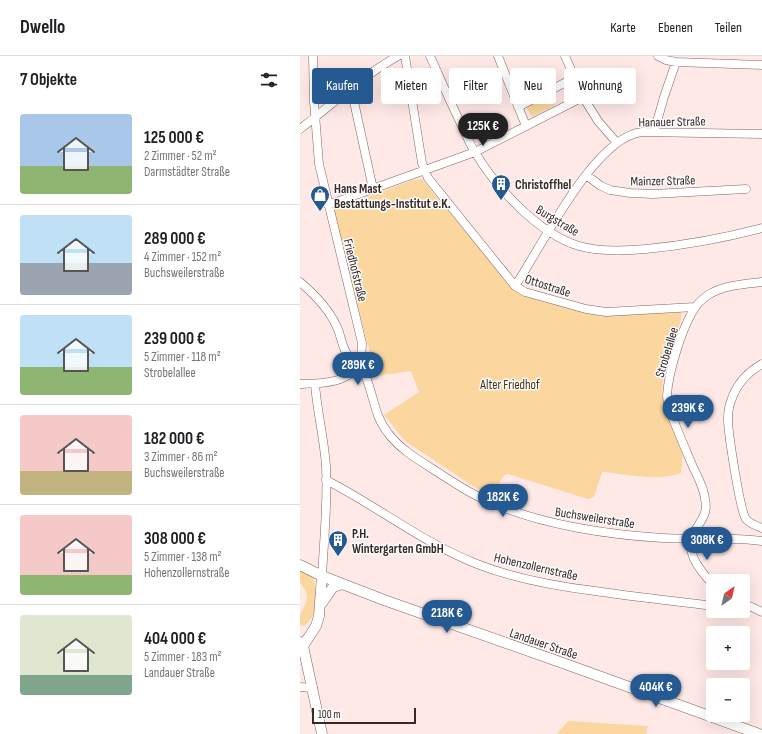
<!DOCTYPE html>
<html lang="de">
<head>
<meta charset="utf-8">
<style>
	:root { --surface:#fff; --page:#f2f2f2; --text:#202124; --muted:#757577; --line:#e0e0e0; --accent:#245991 }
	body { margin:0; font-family:"Sofia Sans Condensed",sans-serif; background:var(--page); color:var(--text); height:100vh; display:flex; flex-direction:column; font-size:15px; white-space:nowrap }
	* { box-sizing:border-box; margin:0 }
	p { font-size:13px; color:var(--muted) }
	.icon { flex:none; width:22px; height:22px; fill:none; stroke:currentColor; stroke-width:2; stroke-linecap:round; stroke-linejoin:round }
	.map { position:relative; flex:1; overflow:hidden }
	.details { display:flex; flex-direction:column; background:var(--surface); width:300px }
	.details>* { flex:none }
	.top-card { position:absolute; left:12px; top:12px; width:380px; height:36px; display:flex; gap:8px }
	.needle { width:26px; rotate:34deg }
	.controls { position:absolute; left:406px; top:518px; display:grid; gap:8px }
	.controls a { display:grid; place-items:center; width:44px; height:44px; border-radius:4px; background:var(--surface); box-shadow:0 4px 16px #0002; font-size:20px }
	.scale { position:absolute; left:12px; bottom:10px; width:104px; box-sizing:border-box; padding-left:4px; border:2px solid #362928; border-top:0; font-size:11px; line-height:14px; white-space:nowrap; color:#362928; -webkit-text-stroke:3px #fcfcfc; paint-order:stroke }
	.price { position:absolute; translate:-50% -34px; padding:0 9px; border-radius:14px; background:var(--accent); color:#fff; font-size:13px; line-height:26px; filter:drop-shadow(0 1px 2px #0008) }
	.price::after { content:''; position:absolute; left:50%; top:24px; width:12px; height:9px; margin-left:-6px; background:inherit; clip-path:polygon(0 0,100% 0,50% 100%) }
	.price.on { background:#222; color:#fff }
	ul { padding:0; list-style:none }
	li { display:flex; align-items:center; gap:12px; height:100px; padding:0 20px }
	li+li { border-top:1px solid var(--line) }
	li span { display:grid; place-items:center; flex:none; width:112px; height:80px; border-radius:4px; color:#555 }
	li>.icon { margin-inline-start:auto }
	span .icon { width:48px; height:48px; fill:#fffc; stroke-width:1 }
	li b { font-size:17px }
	h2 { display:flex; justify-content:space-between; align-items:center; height:48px; padding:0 20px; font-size:17px }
	.chip { padding:0 14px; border-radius:4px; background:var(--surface); box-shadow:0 4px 16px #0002; font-size:14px; line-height:36px }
	.chip.on { background:var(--accent); color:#fff }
	header { display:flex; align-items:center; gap:24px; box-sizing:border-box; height:56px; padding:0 20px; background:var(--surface); border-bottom:1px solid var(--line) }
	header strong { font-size:19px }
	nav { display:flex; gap:22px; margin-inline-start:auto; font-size:14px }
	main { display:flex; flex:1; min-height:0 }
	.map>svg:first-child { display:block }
	.green { fill:#fbd69e }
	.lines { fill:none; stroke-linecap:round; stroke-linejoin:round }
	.minor-casing { stroke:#836462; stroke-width:9 }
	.major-casing { stroke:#836462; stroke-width:11 }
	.minor { stroke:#fff; stroke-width:8 }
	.major { stroke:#fff; stroke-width:10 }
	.labels { text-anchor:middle; stroke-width:3; stroke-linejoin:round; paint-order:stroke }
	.street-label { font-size:13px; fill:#362928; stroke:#fcfcfc }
	.poi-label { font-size:13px; font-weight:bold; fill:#362928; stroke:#fcfcfc; text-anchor:start }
	.park-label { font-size:13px; fill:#453213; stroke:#fcfcfc }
</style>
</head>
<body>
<header>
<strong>Dwello</strong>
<nav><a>Karte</a><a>Ebenen</a><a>Teilen</a></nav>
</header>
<main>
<section class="details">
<h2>7 Objekte<svg class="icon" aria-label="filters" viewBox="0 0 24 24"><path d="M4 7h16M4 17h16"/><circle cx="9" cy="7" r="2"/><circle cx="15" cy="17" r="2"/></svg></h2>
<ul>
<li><span style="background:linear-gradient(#a9c7e8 65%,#8fb573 0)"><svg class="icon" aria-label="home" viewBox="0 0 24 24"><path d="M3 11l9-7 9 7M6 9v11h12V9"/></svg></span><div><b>125 000 €</b><p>2 Zimmer · 52 m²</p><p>Darmstädter Straße</p></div></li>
<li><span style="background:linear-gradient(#bfe0f5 60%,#9aa5b1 0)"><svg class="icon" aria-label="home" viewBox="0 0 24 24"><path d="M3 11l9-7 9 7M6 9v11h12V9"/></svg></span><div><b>289 000 €</b><p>4 Zimmer · 152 m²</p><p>Buchsweilerstraße</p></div></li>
<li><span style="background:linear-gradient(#bfe0f5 65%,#8fb573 0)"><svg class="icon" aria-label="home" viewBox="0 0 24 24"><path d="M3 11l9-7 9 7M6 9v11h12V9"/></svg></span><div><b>239 000 €</b><p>5 Zimmer · 118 m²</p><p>Strobelallee</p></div></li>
<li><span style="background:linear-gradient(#f6c9c9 70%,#c2b280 0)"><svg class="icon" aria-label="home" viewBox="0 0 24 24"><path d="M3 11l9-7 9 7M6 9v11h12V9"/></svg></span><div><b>182 000 €</b><p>3 Zimmer · 86 m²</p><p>Buchsweilerstraße</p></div></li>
<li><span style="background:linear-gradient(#f6c9c9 75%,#8fb573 0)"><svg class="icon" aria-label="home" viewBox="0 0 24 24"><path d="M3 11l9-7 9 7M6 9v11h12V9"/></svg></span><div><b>308 000 €</b><p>5 Zimmer · 138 m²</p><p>Hohenzollernstraße</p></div></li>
<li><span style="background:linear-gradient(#dfe7d0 75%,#7fa58c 0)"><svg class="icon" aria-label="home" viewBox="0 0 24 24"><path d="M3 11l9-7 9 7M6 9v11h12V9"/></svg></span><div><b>404 000 €</b><p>5 Zimmer · 183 m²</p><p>Landauer Straße</p></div></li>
</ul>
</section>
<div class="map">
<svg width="462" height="678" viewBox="0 0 462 678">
	<rect width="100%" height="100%" fill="#ffe9e7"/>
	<path class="green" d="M251,38L256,49L232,61L226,51Z
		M122,123L206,224L220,236L299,260L380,255L381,258V264L363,321L362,340L383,395L381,417C358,426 326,418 302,416L294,441L288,443L208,418L204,419L191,442L105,385L84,359L119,336L111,315L76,320L33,154L113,124Z
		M0,514L13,521L14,524C16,542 20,558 4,570L0,569V559L6,547L7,540L5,534L0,526Z
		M268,665L348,670L346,678H257Z"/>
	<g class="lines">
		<g class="minor-casing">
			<path id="minor" d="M105,0L122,107L128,122L215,230L225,236L286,253L306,256L395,251
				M130,0C141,24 151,48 163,72C167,80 170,89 175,96C196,132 239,178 279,190C300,196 324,195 346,193C385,189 424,182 462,172
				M198,0L226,70
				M265,0L283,41L298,65L317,87
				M358,0L366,4L376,6L462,9
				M51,32L73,133
				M218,51L274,22
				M0,73C33,48 62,20 98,0
				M354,76L364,41L376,6
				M286,119L301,130L310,134L330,137L353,138L446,133
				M28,149L175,96L283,41
				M0,226C14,238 28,252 36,269C41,278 41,289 47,298C52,307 63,313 67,324C74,342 75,361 88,377C101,395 124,407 142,419C159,430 176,441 195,448C243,469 310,479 363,482C396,484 429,480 462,485
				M215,230C241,192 294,81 342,76L462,78
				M462,308C448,316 436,329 431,345C429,350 428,357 428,363C428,376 440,455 446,463C450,468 457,470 462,472
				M0,328C31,327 62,327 62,287L19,108L14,46L13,0
				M15,328C17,355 24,382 26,410C28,446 24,483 22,520
				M26,424C77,450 123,487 177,508C215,523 255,530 295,535C335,541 374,545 413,550
				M413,529C399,513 382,494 396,473C403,462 408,456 405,443C404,432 398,421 393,411C385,392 377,374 370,355C368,350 367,345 367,340C368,317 383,267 397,249C400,245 404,242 408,239C424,229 444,228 462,226
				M443,547L462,556
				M0,631L13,632"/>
		</g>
		<g class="major-casing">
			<path id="major" d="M0,509L22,520L84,544L260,606L459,678
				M22,547L33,531L43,528
				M0,586L3,590L22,678
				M3,590L16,570L19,560L22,520"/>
		</g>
		<use href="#minor" class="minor"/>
		<use href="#major" class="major"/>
	</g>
	<defs>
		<g id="building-pin" transform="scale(1)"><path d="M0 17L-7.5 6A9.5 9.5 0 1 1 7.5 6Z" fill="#245991" stroke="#fcfcfc"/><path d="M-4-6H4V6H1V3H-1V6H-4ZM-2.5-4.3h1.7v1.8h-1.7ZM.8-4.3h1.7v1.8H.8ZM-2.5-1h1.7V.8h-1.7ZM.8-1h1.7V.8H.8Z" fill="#fff"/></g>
		<g id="shop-pin" transform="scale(1)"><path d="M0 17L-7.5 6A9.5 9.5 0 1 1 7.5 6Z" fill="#245991" stroke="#fcfcfc"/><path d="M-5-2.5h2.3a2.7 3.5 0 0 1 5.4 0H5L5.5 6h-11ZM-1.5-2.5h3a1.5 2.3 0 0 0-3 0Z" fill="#fff"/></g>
	</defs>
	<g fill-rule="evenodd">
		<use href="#building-pin" x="201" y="128"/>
		<use href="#shop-pin" x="20" y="139"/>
		<use href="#building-pin" x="38" y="484"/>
	</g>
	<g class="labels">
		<g class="street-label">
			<text transform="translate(372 65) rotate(-1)" y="5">Hanauer Straße</text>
			<text transform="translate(363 124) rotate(-1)" y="5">Mainzer Straße</text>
			<text transform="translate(258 164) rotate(31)" y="5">Burgstraße</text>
			<text transform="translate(56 214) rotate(76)" y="5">Friedhofstraße</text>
			<text transform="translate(248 229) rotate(18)" y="5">Ottostraße</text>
			<text transform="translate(366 296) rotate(-73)" y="5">Strobelallee</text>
			<text transform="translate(295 461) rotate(9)" y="5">Buchsweilerstraße</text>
			<text transform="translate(236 510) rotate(13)" y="5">Hohenzollernstraße</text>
			<text transform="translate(244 587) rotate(19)" y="5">Landauer Straße</text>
		</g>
		<g class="poi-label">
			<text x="215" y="133">Christoffhel</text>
			<text x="34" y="137">Hans Mast<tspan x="34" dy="15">Bestattungs-Institut e.K.</tspan></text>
			<text x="52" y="482">P.H.<tspan x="52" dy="15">Wintergarten GmbH</tspan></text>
		</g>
		<g class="park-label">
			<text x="210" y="333">Alter Friedhof</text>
		</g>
	</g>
</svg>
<div class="controls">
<a><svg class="needle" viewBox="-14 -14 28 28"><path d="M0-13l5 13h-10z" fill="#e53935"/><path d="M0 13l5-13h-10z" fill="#757577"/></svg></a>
<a>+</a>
<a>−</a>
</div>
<div class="scale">100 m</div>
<b class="price on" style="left:183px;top:91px">125K €</b>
<b class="price" style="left:58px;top:330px">289K €</b>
<b class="price" style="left:388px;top:373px">239K €</b>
<b class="price" style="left:203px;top:462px">182K €</b>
<b class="price" style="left:407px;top:505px">308K €</b>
<b class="price" style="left:147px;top:578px">218K €</b>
<b class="price" style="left:356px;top:652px">404K €</b>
<div class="top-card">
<a class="chip on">Kaufen</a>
<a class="chip">Mieten</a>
<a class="chip">Filter</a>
<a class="chip">Neu</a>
<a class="chip">Wohnung</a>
</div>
</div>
</main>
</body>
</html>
